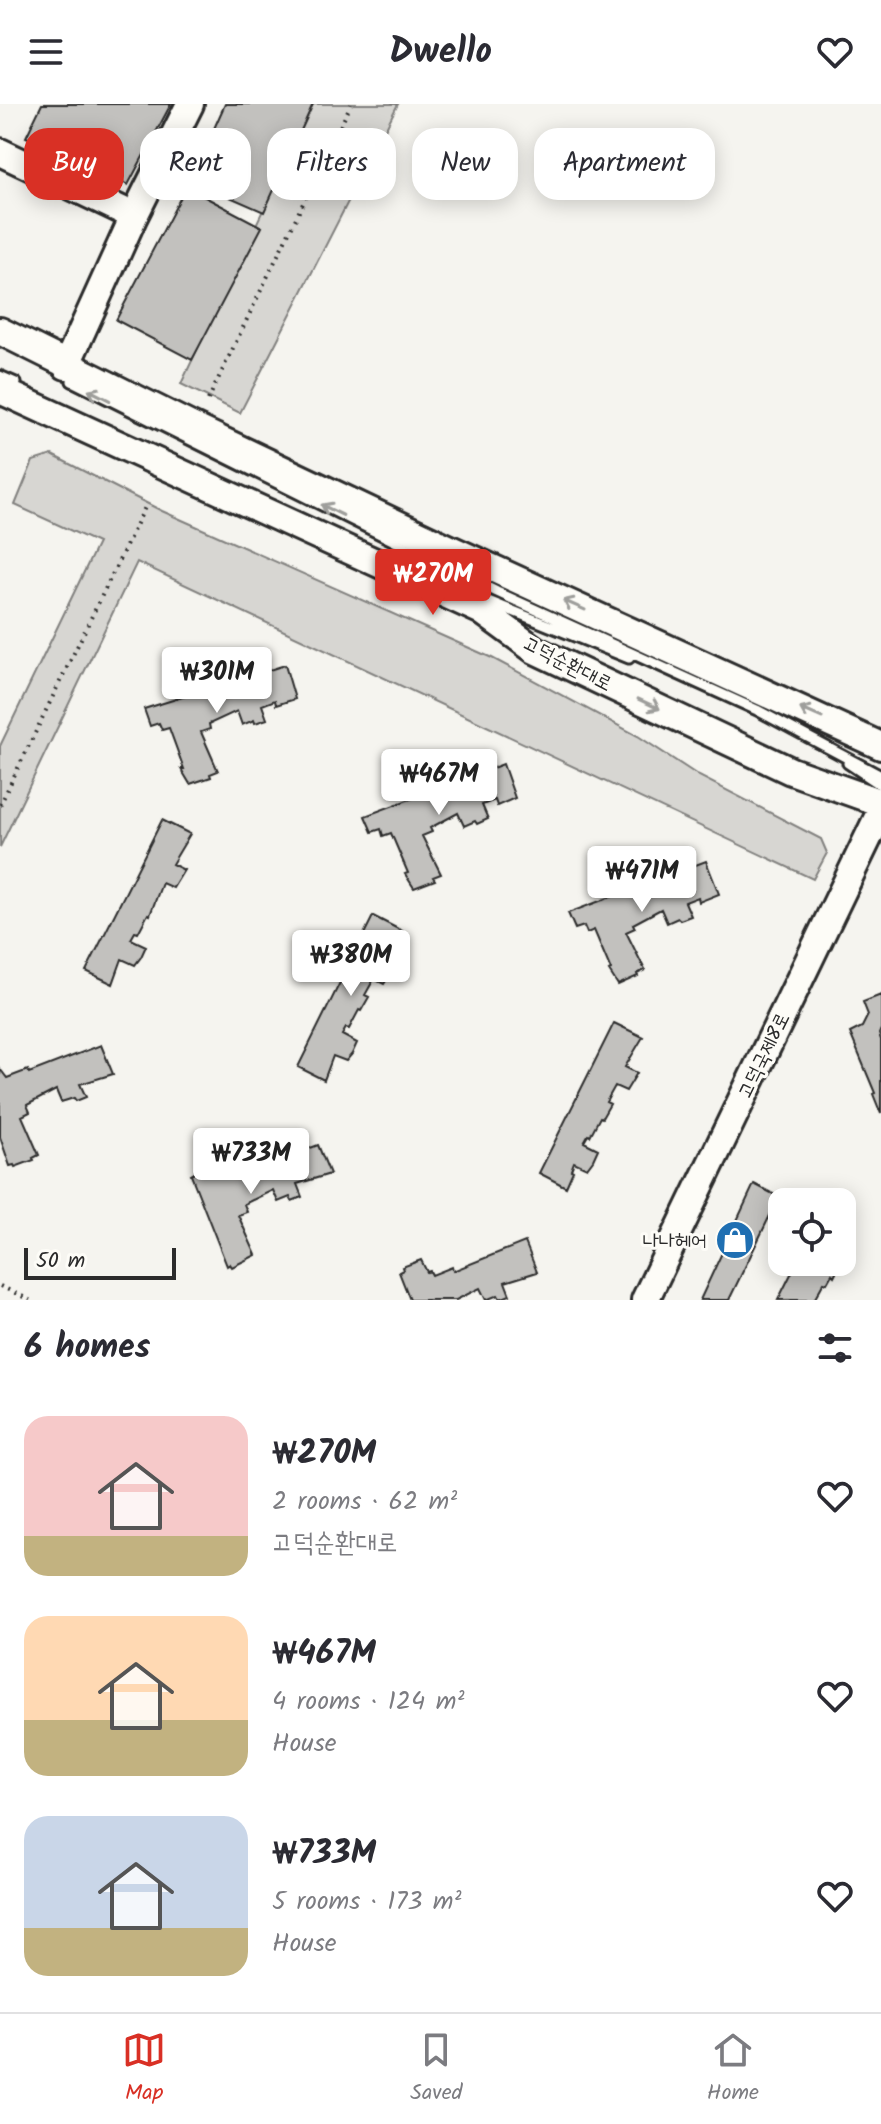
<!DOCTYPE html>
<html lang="en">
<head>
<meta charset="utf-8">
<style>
	:root { --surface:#fff; --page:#f7f7f7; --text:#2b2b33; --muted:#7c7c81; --line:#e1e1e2; --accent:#d93025 }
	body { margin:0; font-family:Kalam,"Poor Story",sans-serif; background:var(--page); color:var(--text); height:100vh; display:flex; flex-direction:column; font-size:30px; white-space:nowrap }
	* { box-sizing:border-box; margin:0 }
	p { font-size:26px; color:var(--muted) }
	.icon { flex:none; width:44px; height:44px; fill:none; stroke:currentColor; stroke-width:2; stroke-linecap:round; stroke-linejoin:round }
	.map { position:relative; height:1196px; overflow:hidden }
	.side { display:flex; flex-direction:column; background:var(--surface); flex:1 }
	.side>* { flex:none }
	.guide { position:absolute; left:24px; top:24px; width:834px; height:72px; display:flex; gap:16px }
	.fabs { position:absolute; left:768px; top:1084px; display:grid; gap:16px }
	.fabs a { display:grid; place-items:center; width:88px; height:88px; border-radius:16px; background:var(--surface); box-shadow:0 4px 20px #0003; font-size:40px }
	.scale { position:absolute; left:24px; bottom:20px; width:152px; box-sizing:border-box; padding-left:8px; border:4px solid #2b2b2b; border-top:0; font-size:22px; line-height:28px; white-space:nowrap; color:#2b2b2b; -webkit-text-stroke:6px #fdfcf7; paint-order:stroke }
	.price { position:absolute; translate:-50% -68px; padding:0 18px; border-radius:8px; background:#fff; color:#222; font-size:26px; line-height:52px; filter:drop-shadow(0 2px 4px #0008) }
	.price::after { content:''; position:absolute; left:50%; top:48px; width:24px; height:18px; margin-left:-12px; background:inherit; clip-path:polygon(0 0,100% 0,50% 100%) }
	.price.selected { background:var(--accent); color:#fff }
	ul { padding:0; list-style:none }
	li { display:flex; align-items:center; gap:24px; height:200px; padding:0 24px }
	li span { display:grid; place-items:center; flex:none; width:224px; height:160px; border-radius:24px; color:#555 }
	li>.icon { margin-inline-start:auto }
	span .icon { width:96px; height:96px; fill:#fffc; stroke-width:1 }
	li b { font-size:34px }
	h2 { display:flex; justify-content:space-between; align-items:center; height:96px; padding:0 24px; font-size:34px }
	.chip { padding:0 28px; border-radius:24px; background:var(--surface); box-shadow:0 4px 20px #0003; font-size:28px; line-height:72px }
	.chip.selected { background:var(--accent); color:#fff }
	header { display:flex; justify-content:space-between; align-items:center; height:104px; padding:0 24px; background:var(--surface); font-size:36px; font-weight:600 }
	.dock { display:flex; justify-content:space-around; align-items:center; height:112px; border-top:2px solid var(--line); background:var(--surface); font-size:22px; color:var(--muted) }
	.dock a { display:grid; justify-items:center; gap:4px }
	.dock .selected { color:var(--accent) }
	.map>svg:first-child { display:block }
	.green { fill:#d7d6d2; stroke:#81807e; stroke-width:2 }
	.building { fill:#c2c1be; stroke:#2b2b2b; stroke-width:2 }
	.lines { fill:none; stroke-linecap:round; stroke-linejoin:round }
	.lane-casing { stroke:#2b2b2b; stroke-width:15 }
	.secondary-casing { stroke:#2b2b2b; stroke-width:32 }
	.path { stroke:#2b2b2b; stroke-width:4; stroke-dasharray:2 6; stroke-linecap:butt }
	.lane { stroke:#fdfcf7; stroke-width:9 }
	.secondary { stroke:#fdfcf7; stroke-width:26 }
	.oneway { stroke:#9e9e9b }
	.labels { text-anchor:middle; stroke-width:6; stroke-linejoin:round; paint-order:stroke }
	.street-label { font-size:20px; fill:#2b2b2b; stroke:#fdfcf7 }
	.poi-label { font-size:20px; fill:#2b2b2b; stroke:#fdfcf7; text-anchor:end }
</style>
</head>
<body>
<header><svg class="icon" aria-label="menu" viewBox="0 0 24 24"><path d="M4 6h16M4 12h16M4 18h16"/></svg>Dwello<svg class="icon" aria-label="heart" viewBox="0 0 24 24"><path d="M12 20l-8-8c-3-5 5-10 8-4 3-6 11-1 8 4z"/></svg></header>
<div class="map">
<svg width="881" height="1196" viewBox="0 0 881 1196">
	<rect width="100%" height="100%" fill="#f5f4ef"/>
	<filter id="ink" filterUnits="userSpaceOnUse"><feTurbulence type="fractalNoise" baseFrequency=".0125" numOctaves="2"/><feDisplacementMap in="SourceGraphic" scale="16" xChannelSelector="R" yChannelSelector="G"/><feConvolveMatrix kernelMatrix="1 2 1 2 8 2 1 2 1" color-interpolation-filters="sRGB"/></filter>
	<g filter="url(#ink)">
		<path class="green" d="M313,0H398L240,309L181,280Z
			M52,351L162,407L492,554L638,632L699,672L821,735L827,749L813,775L137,458L0,743V642L98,439L15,401L33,357Z"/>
		<path class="building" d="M42,0H171L128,81L26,33Z
			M225,0H313L264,108L191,76Z
			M186,83L262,123L192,256L116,216Z
			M285,561L295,595L276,601L275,596L262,601L267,615L255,619L254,616L242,621L237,607L209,620L210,625L201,628L218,667L210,670L211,673L190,680L181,665H184L169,624L162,626L159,619L150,622L144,605Z
			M503,660L515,694L497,702L495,696L482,701L488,715L477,720L475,717L464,722L458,709L430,724L432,728L422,732L441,770L433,773L435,776L414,784L405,770L408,769L391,729L383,732L381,725L372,728L365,712Z
			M162,716L190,730L172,760L184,766L173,784L162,779L150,811L148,810L138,829L135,828L131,835L146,842L141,853L135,861L122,855L113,880L86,867Z
			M706,757L719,790L699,798L698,793L685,798L691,812L680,816L678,814L667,819L661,805L633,820L635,824L626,828L645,866L637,870L638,872L618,881L609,867L611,866L594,826L587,829L584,822L575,825L568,809Z
			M373,812L402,827L383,856L395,862L384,880L374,875L365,891L369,893L361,907L359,906L349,925L346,924L342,931L357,939L352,950L346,957L333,952L324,976L298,963Z
			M881,891V925L879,930L881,936V1010L873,990L875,989L850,929L862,923L868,911L863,898Z
			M614,919L643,933L625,963L637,969L626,987L615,982L606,998L610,1000L602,1014L600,1013L590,1032L588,1031L584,1038L598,1045L593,1056L587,1064L574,1058L571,1066L573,1067L566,1083L539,1069Z
			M101,941L113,970L80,980L86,993L76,997L74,994L61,998L56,986L27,1001L30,1008L22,1012L39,1051L33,1054L34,1056L15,1063L14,1061L10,1062L0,1033V965L7,974L28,966L29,969Z
			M318,1041L330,1070L297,1080L302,1093L292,1097L290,1093L278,1098L273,1086L244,1100L247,1108L238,1111L256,1151L232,1163L230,1160L227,1162L191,1071L196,1068L195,1066L213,1058L219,1070L222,1069L224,1073L244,1065L246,1069Z
			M754,1080L779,1093L729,1196H700Z
			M842,1109L855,1116L845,1137L849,1138L842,1157Z
			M525,1138L537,1168L505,1178L510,1191L500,1195L498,1191L486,1196L480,1184L456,1196H410L399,1168L403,1166L402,1163L421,1156L427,1168L430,1167L432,1171L452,1163L453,1167Z
			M797,1158H841L834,1172L832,1170L827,1179L824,1178L814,1196H778Z"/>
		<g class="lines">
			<g class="lane-casing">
				<path id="lane" d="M0,272L16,279
					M72,277L497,488L757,606L881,672
					M483,495L629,554
					M848,659L881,681"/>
			</g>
			<g class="secondary-casing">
				<path id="secondary" d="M0,48L134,112L190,0
					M0,227L189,321L446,443L881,642
					M66,262L134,112
					M0,286L482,507L535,546L791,667L881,699
					M645,1196L881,707"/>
			</g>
			<path class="path" d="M208,296L351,0
				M0,701L147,399
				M0,1182L30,1196"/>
			<use href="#lane" class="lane"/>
			<use href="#secondary" class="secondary"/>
		</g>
		<defs><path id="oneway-shaft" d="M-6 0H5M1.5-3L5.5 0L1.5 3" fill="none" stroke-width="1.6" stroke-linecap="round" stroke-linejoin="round" transform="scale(2)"/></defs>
		<g class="oneway">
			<use href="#oneway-shaft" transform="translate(99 291) rotate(-153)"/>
			<use href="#oneway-shaft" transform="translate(332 406) rotate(-154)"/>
			<use href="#oneway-shaft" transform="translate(574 501) rotate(-156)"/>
			<use href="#oneway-shaft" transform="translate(649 600) rotate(25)"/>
			<use href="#oneway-shaft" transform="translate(811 609) rotate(-156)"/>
		</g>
	</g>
	<defs>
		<g id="shop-disc" transform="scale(2)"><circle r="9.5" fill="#1f6fb2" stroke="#fdfcf7"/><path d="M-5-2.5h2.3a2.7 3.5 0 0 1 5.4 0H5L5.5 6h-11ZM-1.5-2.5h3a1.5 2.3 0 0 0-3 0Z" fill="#fff"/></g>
	</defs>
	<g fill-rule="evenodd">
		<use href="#shop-disc" x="735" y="1136"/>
	</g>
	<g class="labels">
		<g class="street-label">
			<text transform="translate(568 559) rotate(27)" y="7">고덕순환대로</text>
			<text transform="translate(763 951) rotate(-64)" y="7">고덕국제8로</text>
		</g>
		<g class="poi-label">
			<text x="707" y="1143">나나헤어</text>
		</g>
	</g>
</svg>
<div class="fabs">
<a><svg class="icon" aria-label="locate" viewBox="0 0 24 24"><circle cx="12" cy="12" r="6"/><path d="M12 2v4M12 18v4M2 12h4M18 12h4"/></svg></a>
</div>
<div class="scale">50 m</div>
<b class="price selected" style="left:433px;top:513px">₩270M</b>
<b class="price" style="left:217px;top:611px">₩301M</b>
<b class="price" style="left:439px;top:713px">₩467M</b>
<b class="price" style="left:642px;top:810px">₩471M</b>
<b class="price" style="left:351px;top:894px">₩380M</b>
<b class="price" style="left:251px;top:1092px">₩733M</b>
<div class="guide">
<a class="chip selected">Buy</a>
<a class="chip">Rent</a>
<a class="chip">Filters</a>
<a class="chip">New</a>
<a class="chip">Apartment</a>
</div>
</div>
<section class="side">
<h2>6 homes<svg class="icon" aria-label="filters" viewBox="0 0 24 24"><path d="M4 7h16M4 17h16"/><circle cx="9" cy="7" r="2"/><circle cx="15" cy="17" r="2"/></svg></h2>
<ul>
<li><span style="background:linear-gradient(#f6c9c9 75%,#c2b280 0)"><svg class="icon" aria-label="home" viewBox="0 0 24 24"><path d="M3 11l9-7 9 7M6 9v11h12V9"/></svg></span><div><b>₩270M</b><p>2 rooms · 62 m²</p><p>고덕순환대로</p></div><svg class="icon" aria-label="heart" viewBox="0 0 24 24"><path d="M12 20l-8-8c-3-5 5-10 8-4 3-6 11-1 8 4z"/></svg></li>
<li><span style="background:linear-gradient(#ffd9b3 65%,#c2b280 0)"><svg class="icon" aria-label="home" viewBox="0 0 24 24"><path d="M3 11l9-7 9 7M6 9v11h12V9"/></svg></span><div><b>₩467M</b><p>4 rooms · 124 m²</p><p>House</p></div><svg class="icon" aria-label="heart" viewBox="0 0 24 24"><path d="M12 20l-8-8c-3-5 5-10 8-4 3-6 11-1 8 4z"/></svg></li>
<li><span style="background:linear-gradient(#c9d6e8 70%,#c2b280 0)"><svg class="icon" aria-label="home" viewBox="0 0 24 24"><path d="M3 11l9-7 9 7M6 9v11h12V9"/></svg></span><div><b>₩733M</b><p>5 rooms · 173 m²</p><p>House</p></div><svg class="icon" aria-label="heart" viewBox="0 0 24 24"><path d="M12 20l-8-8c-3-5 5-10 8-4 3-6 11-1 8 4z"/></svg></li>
</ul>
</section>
<nav class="dock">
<a class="selected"><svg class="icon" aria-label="map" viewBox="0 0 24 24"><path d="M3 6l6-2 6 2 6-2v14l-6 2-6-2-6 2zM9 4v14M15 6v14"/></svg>Map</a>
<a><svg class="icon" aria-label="saved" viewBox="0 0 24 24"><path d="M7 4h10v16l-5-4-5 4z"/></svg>Saved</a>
<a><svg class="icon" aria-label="home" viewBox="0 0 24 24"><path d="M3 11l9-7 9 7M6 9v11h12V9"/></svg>Home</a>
</nav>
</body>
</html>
